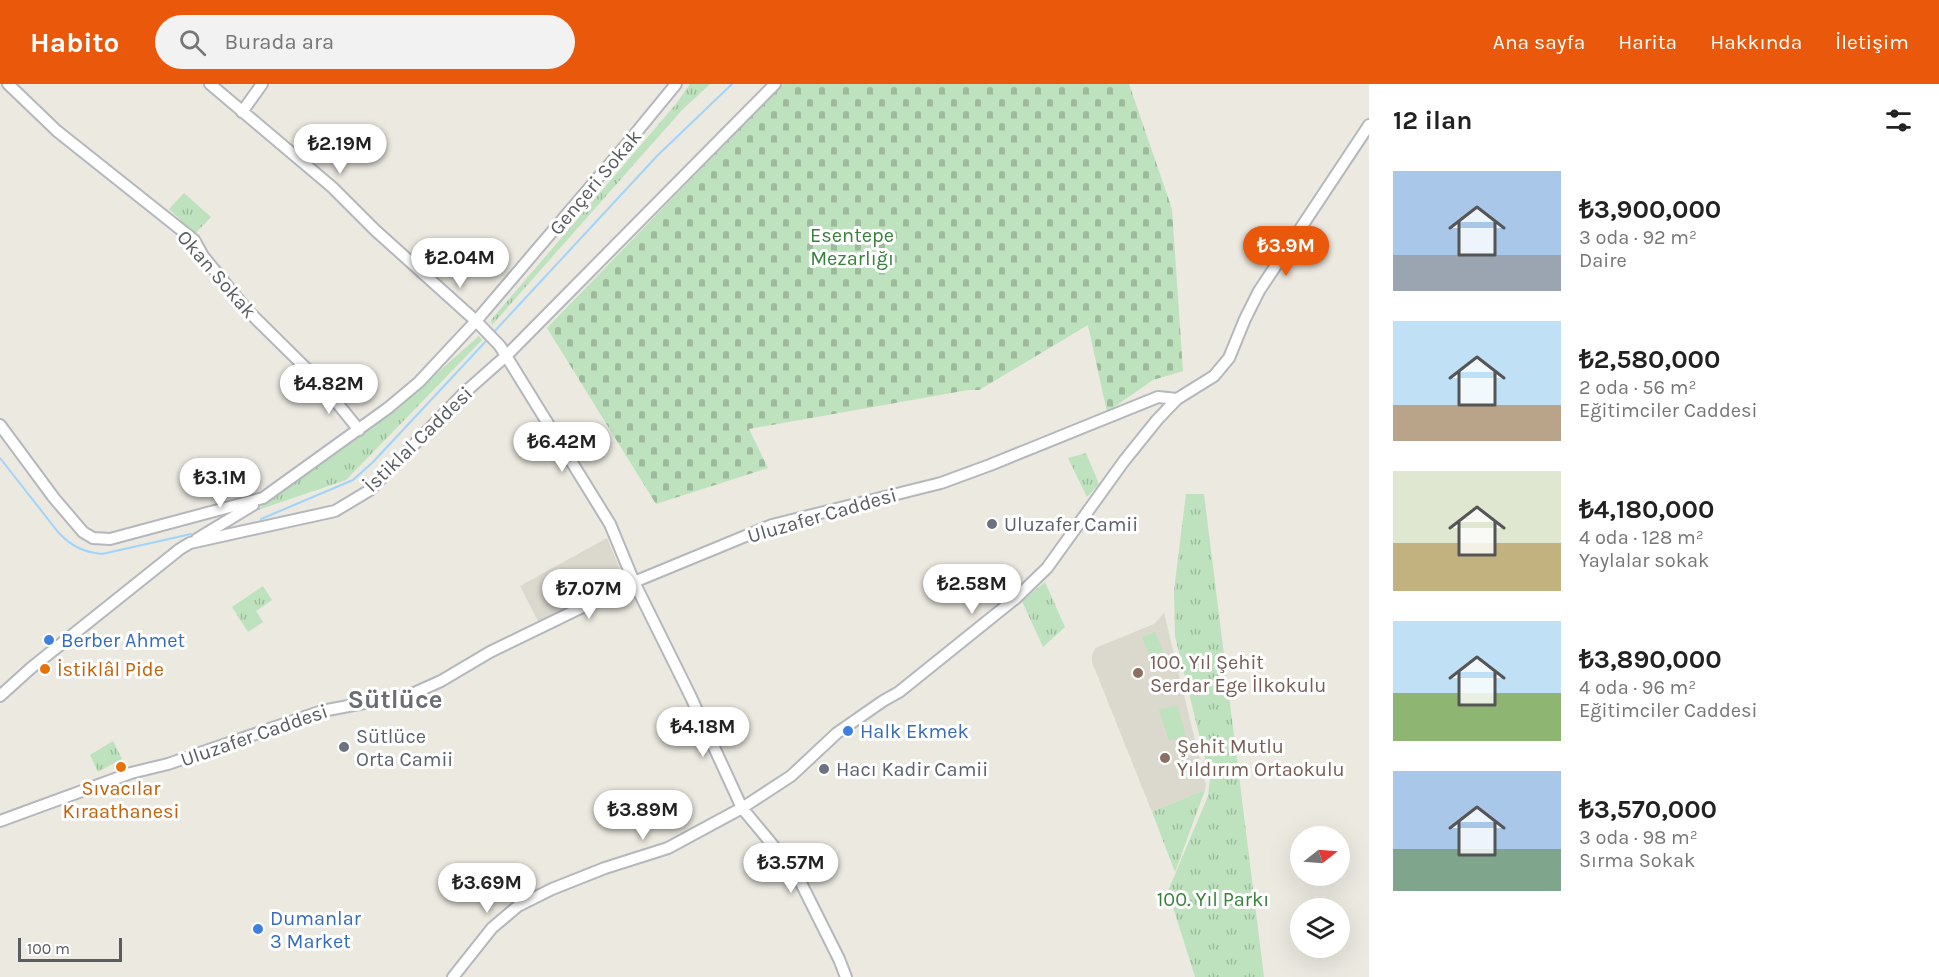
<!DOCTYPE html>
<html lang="tr">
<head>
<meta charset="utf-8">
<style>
	:root { --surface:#fff; --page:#f2f2f2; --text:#222; --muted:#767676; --accent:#ea580c }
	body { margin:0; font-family:Karla,sans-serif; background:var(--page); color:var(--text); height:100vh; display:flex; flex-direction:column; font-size:22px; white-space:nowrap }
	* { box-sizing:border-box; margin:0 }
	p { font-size:20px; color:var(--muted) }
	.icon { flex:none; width:33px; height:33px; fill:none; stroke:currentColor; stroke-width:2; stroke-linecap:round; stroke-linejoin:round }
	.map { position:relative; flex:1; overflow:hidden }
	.details { display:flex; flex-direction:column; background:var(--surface); width:570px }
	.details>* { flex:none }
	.needle { width:39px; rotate:73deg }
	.fabs { position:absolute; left:1290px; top:742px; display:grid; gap:12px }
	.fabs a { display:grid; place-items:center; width:60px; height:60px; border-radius:50%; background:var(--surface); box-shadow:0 6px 24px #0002; font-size:30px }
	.scale { position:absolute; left:18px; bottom:15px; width:104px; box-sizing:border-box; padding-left:6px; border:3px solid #595c60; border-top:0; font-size:16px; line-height:21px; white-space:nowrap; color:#595c60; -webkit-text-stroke:4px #fff; paint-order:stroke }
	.price { position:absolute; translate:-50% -51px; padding:0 14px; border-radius:21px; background:#fff; color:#222; font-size:20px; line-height:39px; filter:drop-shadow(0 2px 3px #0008) }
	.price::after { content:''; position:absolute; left:50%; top:36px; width:18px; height:14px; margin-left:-9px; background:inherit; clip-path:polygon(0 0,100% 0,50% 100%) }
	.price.selected { background:var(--accent); color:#fff }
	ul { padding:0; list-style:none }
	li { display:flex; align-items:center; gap:18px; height:150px; padding:0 24px }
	li span { display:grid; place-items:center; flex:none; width:168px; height:120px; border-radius:0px; color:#555 }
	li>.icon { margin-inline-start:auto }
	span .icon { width:72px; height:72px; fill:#fffc; stroke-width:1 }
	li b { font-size:26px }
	h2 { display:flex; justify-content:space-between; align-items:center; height:72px; padding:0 24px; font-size:26px }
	header { display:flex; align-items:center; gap:36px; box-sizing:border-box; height:84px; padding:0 30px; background:var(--accent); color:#fff }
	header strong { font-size:28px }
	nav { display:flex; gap:33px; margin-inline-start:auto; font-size:21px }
	.search { width:420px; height:54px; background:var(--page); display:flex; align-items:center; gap:15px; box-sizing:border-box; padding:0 21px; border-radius:33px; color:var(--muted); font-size:22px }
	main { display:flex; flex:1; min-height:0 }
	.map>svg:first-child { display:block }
	.education { fill:#dbd8ce }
	.grass { fill:#bde2bd }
	.cemetery { fill:url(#cemetery-stones) }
	.park { fill:url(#park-tufts) }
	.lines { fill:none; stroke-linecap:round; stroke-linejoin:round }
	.stream { stroke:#a1d4fa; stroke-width:2 }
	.secondary-casing { stroke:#b4b7bc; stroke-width:14 }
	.secondary { stroke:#fff; stroke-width:10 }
	.worship-dot { fill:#6b7280; stroke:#fff; stroke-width:2 }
	.shop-dot { fill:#3f7fe0; stroke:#fff; stroke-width:2 }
	.food-dot { fill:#e8710a; stroke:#fff; stroke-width:2 }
	.education-dot { fill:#8d6e63; stroke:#fff; stroke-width:2 }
	.labels { text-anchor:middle; stroke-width:6; stroke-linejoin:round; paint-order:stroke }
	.street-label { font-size:20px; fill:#595c60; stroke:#fff }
	.park-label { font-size:20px; fill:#38813b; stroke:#fff }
	.worship-label { font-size:20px; fill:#5b616d; stroke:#fff; text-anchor:start }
	.shop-label { font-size:20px; fill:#366cbe; stroke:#fff; text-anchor:start }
	.education-label { font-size:20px; fill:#785e54; stroke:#fff; text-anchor:start }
	.food-label { font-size:20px; fill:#c56008; stroke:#fff; text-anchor:start }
	.district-label { font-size:26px; font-weight:bold; fill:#6a6e72; stroke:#fff }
</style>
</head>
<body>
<header>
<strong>Habito</strong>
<div class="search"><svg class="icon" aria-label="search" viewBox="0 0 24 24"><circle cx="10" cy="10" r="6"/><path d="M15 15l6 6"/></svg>Burada ara</div>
<nav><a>Ana sayfa</a><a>Harita</a><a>Hakkında</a><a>İletişim</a></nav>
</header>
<main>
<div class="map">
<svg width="1369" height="893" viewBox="0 0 1369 893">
	<defs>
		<pattern id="cemetery-stones" width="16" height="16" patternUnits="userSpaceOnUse" patternTransform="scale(1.5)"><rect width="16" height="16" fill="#bde2bd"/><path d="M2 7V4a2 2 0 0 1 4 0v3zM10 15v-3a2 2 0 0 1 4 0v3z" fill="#9dba9d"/></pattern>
		<pattern id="park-tufts" width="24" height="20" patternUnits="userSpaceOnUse" patternTransform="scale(1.5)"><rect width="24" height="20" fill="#bde2bd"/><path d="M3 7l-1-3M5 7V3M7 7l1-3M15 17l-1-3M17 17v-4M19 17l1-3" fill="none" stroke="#9dba9d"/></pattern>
	</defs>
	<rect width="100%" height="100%" fill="#ebe9e0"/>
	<path class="education" d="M607,454L624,495L539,539L520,502Z
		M1164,529L1206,701L1205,706L1152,728L1092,578V571L1095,564L1154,540Z"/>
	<path class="grass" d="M1155,548L1165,573L1152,578L1142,553Z
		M1177,621L1186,652L1169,657L1159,626Z"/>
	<path class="cemetery" d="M783,0H1129L1172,125L1183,287L1153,296L1107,328L1088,241L979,306H968L749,345L768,384L656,420L547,244Z"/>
	<path class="park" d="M690,0H710L682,26L492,241L491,236L676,20Z
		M184,109L211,133L195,150L169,125Z
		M479,252L482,256L346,396L255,427L420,304Z
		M1086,369L1099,400L1087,413L1068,374Z
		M1186,410H1204L1264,893H1195L1168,807L1208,712L1210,695L1175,552L1174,506Z
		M1045,498L1065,543L1043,563L1022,517Z
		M263,502L272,516L256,527L263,538L248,548L232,523Z
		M113,657L122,675L98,688L90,671Z
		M1205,706L1175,788L1152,728Z"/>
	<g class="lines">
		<path class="stream" d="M493,249L657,72L732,0
			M0,374L58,448C71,462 83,468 102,470L191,450
			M261,435L353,396L373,378L487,256"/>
		<g class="secondary-casing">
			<path id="secondary" d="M8,0L57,47L194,156L203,172L246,225L321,299L359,346
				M210,0L332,103L375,146L476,237L500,262L610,440L634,498L690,611L742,724L796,789L839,875L846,893
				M242,28L262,0
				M0,341L54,414L83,448L93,454L110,455L263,414L388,324L419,298L476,237L626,61L676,0
				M197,455L253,421
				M0,612L31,584L180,465L190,459L335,427L370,406L463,310L507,271L775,0
				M0,737L131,689L168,680L322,627L412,610L441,597L490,568L634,498L772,441L941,399L990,381L1158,313L1177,315
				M453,893L492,844L518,822L552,805L605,784L668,764L742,724L791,692L837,649L883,617L899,608L1016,514L1047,484L1124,377L1157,336L1177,315L1214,292L1229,274L1245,235L1259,207L1369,41"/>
		</g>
		<use href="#secondary" class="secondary"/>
	</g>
	<g class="worship-dot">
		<circle cx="992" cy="440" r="6"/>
		<circle cx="344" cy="663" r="6"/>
		<circle cx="824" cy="685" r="6"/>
	</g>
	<g class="shop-dot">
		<circle cx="49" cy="556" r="6"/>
		<circle cx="848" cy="647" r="6"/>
		<circle cx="258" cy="845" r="6"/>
	</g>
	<g class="food-dot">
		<circle cx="45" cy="585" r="6"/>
		<circle cx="121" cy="683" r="6"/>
	</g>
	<g class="education-dot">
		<circle cx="1138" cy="589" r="6"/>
		<circle cx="1165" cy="674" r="6"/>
	</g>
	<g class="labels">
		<g class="street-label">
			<text transform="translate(595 98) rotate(-50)" y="7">Gençeri Sokak</text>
			<text transform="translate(217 190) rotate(49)" y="7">Okan Sokak</text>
			<text transform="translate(418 355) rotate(-44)" y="7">İstiklal Caddesi</text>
			<text transform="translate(822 431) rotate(-16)" y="7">Uluzafer Caddesi</text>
			<text transform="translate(254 651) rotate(-19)" y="7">Uluzafer Caddesi</text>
		</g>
		<g class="park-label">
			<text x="852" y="158">Esentepe<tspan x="852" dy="23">Mezarlığı</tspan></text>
			<text x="1213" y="822">100. Yıl Parkı</text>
		</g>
		<g class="worship-label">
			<text x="1004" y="447">Uluzafer Camii</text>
			<text x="356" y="659">Sütlüce<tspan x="356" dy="23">Orta Camii</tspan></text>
			<text x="836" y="692">Hacı Kadir Camii</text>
		</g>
		<g class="shop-label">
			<text x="61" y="563">Berber Ahmet</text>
			<text x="860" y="654">Halk Ekmek</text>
			<text x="270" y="841">Dumanlar<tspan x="270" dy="23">3 Market</tspan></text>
		</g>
		<g class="education-label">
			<text x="1150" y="585">100. Yıl Şehit<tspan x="1150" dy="23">Serdar Ege İlkokulu</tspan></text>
			<text x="1177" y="669">Şehit Mutlu<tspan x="1177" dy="23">Yıldırım Ortaokulu</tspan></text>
		</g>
		<g class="food-label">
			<text x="57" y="592">İstiklâl Pide</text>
			<text x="121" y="711" text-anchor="middle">Sıvacılar<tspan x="121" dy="23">Kıraathanesi</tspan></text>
		</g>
		<g class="district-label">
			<text x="395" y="624">Sütlüce</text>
		</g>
	</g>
</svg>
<div class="fabs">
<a><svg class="needle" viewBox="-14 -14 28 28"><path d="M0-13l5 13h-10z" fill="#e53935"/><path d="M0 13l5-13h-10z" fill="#767676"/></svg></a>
<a><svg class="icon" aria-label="layers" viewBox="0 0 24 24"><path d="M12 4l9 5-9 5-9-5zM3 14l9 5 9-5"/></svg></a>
</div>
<div class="scale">100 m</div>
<b class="price" style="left:340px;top:91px">₺2.19M</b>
<b class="price selected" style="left:1286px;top:193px">₺3.9M</b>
<b class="price" style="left:460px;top:205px">₺2.04M</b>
<b class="price" style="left:329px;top:331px">₺4.82M</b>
<b class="price" style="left:562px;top:389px">₺6.42M</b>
<b class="price" style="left:220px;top:425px">₺3.1M</b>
<b class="price" style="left:972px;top:531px">₺2.58M</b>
<b class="price" style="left:589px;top:536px">₺7.07M</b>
<b class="price" style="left:703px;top:674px">₺4.18M</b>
<b class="price" style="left:643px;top:757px">₺3.89M</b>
<b class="price" style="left:791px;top:810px">₺3.57M</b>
<b class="price" style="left:487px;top:830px">₺3.69M</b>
</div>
<section class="details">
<h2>12 ilan<svg class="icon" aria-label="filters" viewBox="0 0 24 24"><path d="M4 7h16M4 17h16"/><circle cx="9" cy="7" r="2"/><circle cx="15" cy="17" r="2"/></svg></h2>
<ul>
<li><span style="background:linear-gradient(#a9c7e8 70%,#9aa5b1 0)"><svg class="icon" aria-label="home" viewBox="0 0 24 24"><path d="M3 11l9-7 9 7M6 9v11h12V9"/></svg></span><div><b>₺3,900,000</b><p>3 oda · 92 m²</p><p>Daire</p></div></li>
<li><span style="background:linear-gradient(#bfe0f5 70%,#b9a48a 0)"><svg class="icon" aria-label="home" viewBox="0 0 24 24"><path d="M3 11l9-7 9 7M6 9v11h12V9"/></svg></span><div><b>₺2,580,000</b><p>2 oda · 56 m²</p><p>Eğitimciler Caddesi</p></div></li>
<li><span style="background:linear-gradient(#dfe7d0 60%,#c2b280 0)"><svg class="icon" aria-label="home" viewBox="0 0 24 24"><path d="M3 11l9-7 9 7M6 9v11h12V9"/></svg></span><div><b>₺4,180,000</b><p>4 oda · 128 m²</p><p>Yaylalar sokak</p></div></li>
<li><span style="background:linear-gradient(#bfe0f5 60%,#8fb573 0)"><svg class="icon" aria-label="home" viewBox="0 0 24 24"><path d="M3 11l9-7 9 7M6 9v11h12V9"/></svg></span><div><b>₺3,890,000</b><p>4 oda · 96 m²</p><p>Eğitimciler Caddesi</p></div></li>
<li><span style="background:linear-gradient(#a9c7e8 65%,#7fa58c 0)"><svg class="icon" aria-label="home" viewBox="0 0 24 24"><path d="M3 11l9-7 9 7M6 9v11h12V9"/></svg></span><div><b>₺3,570,000</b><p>3 oda · 98 m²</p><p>Sırma Sokak</p></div></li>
</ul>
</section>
</main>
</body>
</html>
